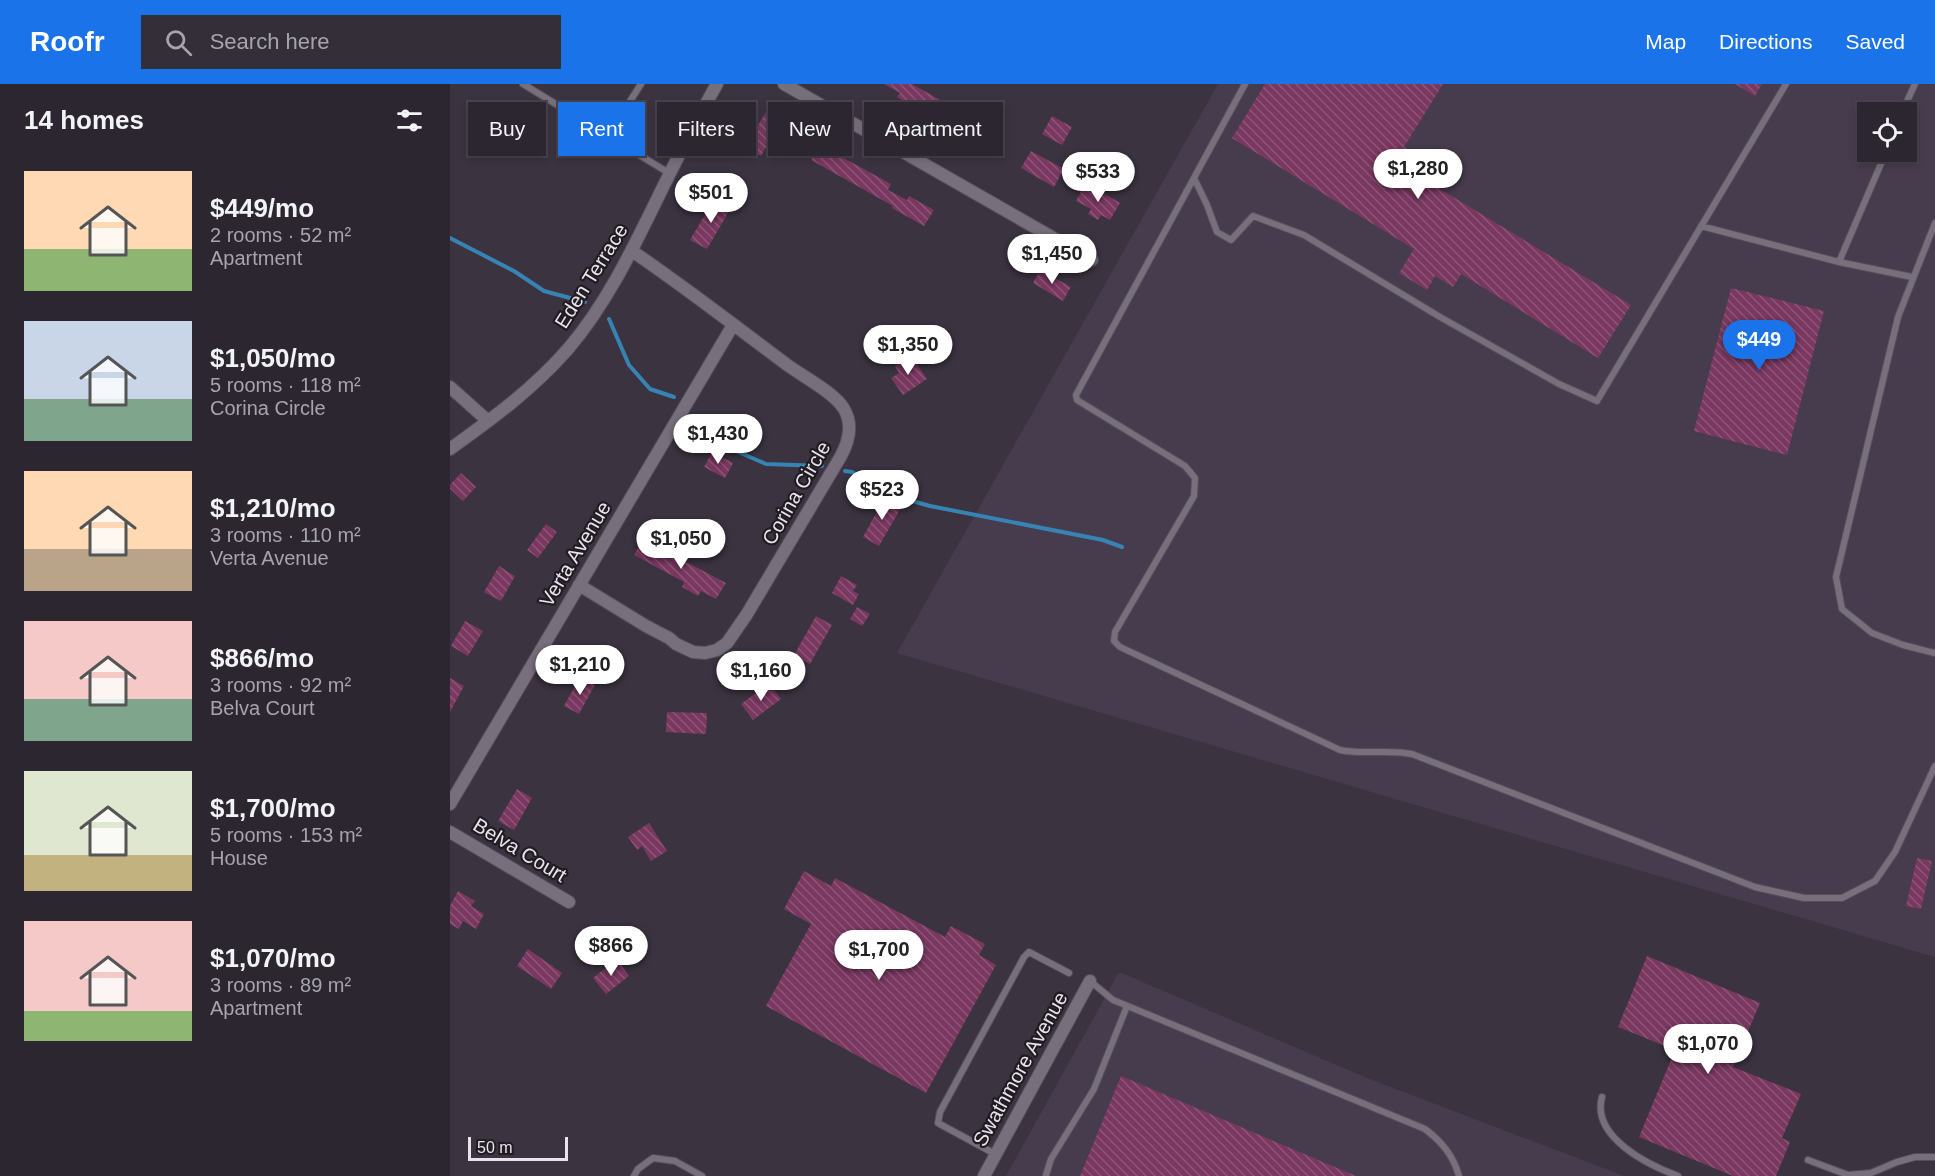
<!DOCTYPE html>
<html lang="en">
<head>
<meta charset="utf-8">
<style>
	:root { --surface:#2c2630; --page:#342e38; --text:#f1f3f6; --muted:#a6a5ab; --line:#48434c; --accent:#1a73e8 }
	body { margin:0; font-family:Arial,sans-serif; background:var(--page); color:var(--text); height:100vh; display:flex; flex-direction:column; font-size:22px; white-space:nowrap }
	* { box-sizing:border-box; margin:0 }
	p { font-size:20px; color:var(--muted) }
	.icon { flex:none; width:33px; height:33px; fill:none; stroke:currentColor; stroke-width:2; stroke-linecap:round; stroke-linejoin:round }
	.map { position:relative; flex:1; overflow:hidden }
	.drawer { display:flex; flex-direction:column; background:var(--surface); width:450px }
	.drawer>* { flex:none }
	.top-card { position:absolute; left:18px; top:18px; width:570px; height:54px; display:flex; gap:12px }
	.fabs { position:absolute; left:1407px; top:18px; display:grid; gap:12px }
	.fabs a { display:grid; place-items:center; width:60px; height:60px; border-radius:0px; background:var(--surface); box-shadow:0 3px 9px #0003,0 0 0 2px var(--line); font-size:30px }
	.scale { position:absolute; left:18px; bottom:15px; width:100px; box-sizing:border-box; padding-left:6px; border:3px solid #e9e4ec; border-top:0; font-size:16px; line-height:21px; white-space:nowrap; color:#e9e4ec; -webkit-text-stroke:4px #201c22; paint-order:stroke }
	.price { position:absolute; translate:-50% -51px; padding:0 14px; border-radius:21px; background:#fff; color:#222; font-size:20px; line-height:39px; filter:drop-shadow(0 2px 3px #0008) }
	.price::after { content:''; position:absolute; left:50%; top:36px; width:18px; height:14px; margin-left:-9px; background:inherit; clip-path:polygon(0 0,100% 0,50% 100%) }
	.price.on { background:var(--accent); color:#fff }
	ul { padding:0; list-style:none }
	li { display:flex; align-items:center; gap:18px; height:150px; padding:0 24px }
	li span { display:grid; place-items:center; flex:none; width:168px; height:120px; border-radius:0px; color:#555 }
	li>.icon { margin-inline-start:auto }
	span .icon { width:72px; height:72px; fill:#fffc; stroke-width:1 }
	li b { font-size:26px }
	h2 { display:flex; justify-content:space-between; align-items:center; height:72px; padding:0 24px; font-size:26px }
	.chip { padding:0 21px; border-radius:0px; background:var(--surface); box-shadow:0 3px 9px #0003,0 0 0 2px var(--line); font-size:21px; line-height:54px }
	.chip.on { background:var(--accent); color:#fff }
	header { display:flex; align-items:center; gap:36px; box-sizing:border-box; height:84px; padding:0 30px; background:var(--accent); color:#fff }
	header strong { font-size:28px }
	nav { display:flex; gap:33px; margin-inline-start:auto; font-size:21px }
	.search { width:420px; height:54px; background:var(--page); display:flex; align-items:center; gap:15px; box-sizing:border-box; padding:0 21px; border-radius:0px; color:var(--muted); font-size:22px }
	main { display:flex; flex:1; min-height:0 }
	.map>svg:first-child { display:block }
	.built { fill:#473c4e; fill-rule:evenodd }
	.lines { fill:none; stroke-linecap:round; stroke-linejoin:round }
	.stream { stroke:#3784b4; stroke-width:4 }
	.building { fill:url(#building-back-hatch) }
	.lane-casing { stroke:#564f59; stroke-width:8 }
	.street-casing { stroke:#564f59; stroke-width:14 }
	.lane { stroke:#786f7d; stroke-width:6 }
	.street { stroke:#786f7d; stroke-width:12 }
	.labels { text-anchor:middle; stroke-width:4.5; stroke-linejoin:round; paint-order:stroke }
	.street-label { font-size:20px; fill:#e9e4ec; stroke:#201c22 }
</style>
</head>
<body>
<header>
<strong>Roofr</strong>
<div class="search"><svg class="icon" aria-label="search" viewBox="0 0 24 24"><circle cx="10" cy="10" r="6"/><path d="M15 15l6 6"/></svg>Search here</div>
<nav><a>Map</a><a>Directions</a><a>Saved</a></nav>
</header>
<main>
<section class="drawer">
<h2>14 homes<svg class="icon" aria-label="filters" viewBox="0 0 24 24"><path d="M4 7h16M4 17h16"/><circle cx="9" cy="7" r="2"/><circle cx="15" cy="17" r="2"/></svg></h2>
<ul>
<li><span style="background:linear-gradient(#ffd9b3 65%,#8fb573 0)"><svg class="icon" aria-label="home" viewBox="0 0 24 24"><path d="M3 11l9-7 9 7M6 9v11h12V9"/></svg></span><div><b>$449/mo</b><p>2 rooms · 52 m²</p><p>Apartment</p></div></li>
<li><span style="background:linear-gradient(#c9d6e8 65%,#7fa58c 0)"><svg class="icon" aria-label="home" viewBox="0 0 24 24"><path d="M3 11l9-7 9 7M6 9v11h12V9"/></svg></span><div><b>$1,050/mo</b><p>5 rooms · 118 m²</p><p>Corina Circle</p></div></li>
<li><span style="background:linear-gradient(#ffd9b3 65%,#b9a48a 0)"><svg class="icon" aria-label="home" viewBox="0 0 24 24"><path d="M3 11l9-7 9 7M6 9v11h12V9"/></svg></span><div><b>$1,210/mo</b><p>3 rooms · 110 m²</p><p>Verta Avenue</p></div></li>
<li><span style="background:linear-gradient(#f6c9c9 65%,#7fa58c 0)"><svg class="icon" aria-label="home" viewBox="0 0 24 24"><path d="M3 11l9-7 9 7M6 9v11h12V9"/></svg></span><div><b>$866/mo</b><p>3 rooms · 92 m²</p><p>Belva Court</p></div></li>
<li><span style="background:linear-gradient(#dfe7d0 70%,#c2b280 0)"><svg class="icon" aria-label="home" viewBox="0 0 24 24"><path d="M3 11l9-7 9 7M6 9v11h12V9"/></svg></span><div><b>$1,700/mo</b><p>5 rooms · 153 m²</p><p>House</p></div></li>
<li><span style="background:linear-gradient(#f6c9c9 75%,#8fb573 0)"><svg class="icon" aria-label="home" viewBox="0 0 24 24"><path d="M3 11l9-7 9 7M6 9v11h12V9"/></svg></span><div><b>$1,070/mo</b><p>3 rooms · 89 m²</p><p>Apartment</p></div></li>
</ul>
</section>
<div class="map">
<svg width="1485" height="1092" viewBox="0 0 1485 1092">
	<defs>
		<pattern id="building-back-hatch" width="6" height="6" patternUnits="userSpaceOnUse" patternTransform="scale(1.5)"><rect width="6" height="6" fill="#7a3860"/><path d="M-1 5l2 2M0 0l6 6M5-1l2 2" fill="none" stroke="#8d5577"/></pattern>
	</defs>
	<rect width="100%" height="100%" fill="#3b3340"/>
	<path class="built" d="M768,0H1485V873L447,569ZM1418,28H1456V68H1418Z
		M669,888L917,994L1174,1092H556Z"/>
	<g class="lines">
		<path class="stream" d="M0,154L64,187L94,207L135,218
			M159,235L179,281L200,305L224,313
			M246,332L286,367L316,380L372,382
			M395,387L402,388L441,411L480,422L653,456L672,463"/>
	</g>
	<path class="building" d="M434,0H462L492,17L482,34L447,13L450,9Z
		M815,0H993L954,63L981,79L972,94L1181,221L1148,274L1011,190L1003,203L985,192L977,206L949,189L964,165L782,54Z
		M1285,0H1312L1305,12Z
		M319,23L334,31L311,72L295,63Z
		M602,32L622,43L612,61L592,50Z
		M523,33L553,51L545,66L514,49Z
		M370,61L441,100L438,106L457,116L459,112L484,126L474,142L442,124L443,122L361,76Z
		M581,67L614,85L604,103L571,84Z
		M636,99L670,119L660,136L651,131L648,136L638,130L641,125L626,117Z
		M265,114L281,124L257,165L240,156Z
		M590,186L621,203L613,217L583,199Z
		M1281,204L1374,227L1337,371L1244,347Z
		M461,272L477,295L453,311L441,294L449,289L445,282Z
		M262,368L283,379L275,394L254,383Z
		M11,389L26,403L13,417L0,405V401Z
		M435,413L452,422L429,462L413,453Z
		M96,440L107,448L88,474L77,466Z
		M193,455L276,499L266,515L251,507L248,512L232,503L234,498L184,471Z
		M49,482L65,492L51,517L34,508Z
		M391,492L407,501L403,507L409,510L403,521L382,509Z
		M407,523L420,530L412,542L400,535Z
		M366,532L382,541L360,580L344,571Z
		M15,537L33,547L18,572L1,562Z
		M130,593L145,601L129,630L114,622Z
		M0,594L14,602L0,628Z
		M319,599L331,615L303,636L291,620Z
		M217,628L257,629L256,650L216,648Z
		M67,705L82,714L64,746L48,737Z
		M199,739L217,767L201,777L192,762L187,766L178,753Z
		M1467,774L1482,777L1471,825L1456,822Z
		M354,787L381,802L385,794L495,853L501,842L535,860L529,871L546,881L476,1009L316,922L361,840L334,825Z
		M8,807L25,817L21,822L34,830L26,845L13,837L9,845L0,840V822Z
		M78,865L112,889L101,905L67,882Z
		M1197,872L1310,919L1283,983L1351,1010L1332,1054L1340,1058L1326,1092H1283L1189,1053L1225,966L1168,943Z
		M167,875L179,892L156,910L143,894Z
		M671,992L906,1092H630Z"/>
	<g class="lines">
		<g class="lane-casing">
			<path id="lane" d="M73,0L158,52
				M191,0L158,52L219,89
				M795,0L626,311L627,316L735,382L745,394L744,412L665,548L664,557L670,563L890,666C914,671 938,665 962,670L1305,803L1354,814H1392L1425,797L1445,768L1485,682
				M1452,28L1465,0
				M744,94L757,121L767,148L781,156L803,132L854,151L990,233L1109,300L1147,317L1336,0
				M1485,139L1448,233L1386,493L1392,525L1422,549L1453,561L1485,569
				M1251,142L1389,178L1462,193
				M1389,178L1436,68
				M640,897L663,916L975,1045C992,1058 1003,1071 1009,1092
				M1152,1013C1141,1053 1198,1081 1228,1092
				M545,1070L488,1039L490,1028L574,873L579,868L619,889
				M1358,1076L1398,1091L1421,1089L1447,1078L1465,1073H1485
				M596,1091L601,1075L644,1005L677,922
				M184,1092L188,1085L203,1074L225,1077L252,1092"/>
		</g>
		<g class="street-casing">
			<path id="street" d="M334,0L642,176
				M0,303L38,337
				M0,365C42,335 83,305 118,265C159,217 186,158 214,101C231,67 248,33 267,0
				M129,501L196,542L219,554L226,560L243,568L255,569L267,566L277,559L297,530L391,372C399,357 403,340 394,325C385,309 352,292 336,280C285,242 235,203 182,167
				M0,720L283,241
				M0,748L119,818
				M534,1092L640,897"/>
		</g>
		<use href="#lane" class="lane"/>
		<use href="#street" class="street"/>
	</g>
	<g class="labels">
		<g class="street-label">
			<text transform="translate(141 192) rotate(-58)" y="7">Eden Terrace</text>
			<text transform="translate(346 409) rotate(-60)" y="7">Corina Circle</text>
			<text transform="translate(125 470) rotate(-59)" y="7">Verta Avenue</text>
			<text transform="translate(70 766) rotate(31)" y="7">Belva Court</text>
			<text transform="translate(570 985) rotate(-61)" y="7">Swathmore Avenue</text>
		</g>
	</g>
</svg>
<div class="fabs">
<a><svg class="icon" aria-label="locate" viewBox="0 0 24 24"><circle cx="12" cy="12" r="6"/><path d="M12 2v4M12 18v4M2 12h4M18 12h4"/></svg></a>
</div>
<div class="scale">50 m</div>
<b class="price" style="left:968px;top:116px">$1,280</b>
<b class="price" style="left:648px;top:119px">$533</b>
<b class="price" style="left:261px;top:140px">$501</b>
<b class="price" style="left:602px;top:201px">$1,450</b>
<b class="price on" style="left:1309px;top:287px">$449</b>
<b class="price" style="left:458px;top:292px">$1,350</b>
<b class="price" style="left:268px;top:381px">$1,430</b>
<b class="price" style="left:432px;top:437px">$523</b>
<b class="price" style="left:231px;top:486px">$1,050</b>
<b class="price" style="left:130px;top:612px">$1,210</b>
<b class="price" style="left:311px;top:618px">$1,160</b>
<b class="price" style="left:161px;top:893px">$866</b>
<b class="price" style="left:429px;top:897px">$1,700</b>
<b class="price" style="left:1258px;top:991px">$1,070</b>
<div class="top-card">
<a class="chip">Buy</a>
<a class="chip on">Rent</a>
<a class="chip">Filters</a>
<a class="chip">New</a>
<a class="chip">Apartment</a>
</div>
</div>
</main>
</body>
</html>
